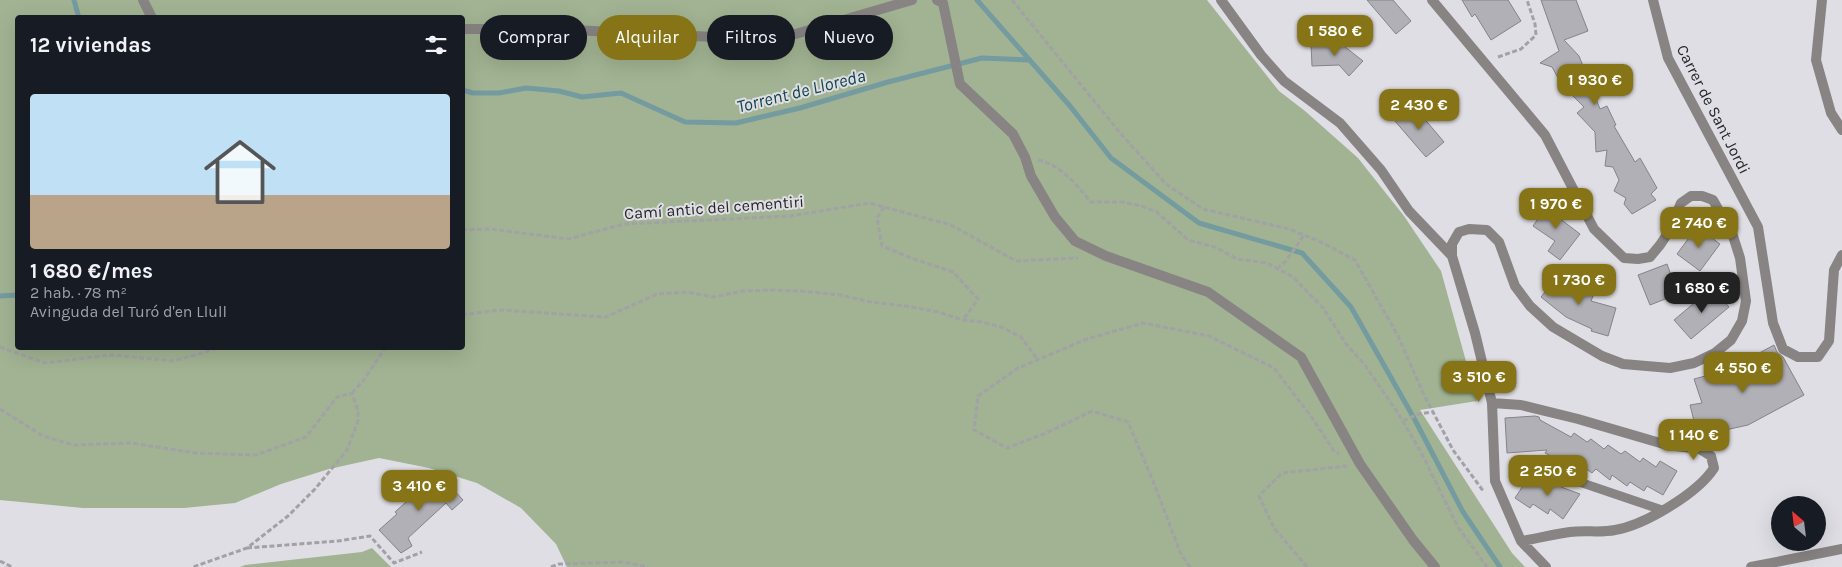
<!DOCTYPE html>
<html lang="es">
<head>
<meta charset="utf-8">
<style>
	:root { --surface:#171b24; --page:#242831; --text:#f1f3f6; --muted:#9ea1a6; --line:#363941; --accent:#877417 }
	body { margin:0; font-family:Karla,sans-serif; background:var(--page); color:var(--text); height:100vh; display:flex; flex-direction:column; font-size:19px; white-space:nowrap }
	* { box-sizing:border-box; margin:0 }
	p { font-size:16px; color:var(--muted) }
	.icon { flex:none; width:28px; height:28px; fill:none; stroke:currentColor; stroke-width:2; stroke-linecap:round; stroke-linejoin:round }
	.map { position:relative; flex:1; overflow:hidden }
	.drawer { position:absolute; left:15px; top:15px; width:450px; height:335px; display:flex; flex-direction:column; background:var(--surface); border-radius:5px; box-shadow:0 5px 20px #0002 }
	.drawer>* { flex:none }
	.top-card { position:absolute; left:480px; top:15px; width:475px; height:45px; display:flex; gap:10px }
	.needle { width:32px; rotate:332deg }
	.buttons { position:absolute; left:1771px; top:496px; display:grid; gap:10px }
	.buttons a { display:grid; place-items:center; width:55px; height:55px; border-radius:50%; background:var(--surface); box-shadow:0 5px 20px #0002; font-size:25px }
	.price { position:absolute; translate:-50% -42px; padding:0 11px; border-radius:10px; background:var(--accent); color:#fff; font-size:16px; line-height:32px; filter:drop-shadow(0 1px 2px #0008) }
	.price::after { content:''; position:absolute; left:50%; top:30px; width:15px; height:11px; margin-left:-8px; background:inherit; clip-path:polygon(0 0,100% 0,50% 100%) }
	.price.selected { background:#222; color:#fff }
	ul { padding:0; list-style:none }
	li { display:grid; align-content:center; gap:10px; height:265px; padding:0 15px }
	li+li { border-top:1px solid var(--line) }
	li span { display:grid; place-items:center; height:155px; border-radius:5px; color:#555 }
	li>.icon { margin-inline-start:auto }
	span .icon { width:90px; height:90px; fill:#fffc; stroke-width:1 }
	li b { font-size:21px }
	h2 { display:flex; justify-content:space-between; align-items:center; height:60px; padding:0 15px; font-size:21px }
	.tag { padding:0 18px; border-radius:22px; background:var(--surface); box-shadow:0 5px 20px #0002; font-size:18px; line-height:45px }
	.tag.selected { background:var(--accent); color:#fff }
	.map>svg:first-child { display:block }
	.green { fill:#a1b392; fill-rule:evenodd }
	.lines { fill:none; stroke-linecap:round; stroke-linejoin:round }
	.stream { stroke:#749ba0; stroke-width:5 }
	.building { fill:#b0b0b6; stroke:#838389 }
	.path { stroke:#a1a1a6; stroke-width:3; stroke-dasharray:5 2.5; stroke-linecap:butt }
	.service { stroke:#878483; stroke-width:9 }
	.minor { stroke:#878483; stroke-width:10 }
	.labels { text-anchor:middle; stroke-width:4; stroke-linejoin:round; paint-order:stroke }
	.street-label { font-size:16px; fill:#262528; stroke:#dedee4 }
	.water-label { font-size:18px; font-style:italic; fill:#12454b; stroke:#dedee4 }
</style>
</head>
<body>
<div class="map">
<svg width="1842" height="567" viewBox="0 0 1842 567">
	<rect width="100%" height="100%" fill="#dedee4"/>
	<path class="green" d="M0,0H1207L1279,91L1305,111L1358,158L1404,216L1441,271L1477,401L1420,410L1512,553L1525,567H567L556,544L521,508L477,483L429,468L379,458L329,469L281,484L235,503L184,508H83L0,500ZM18,18H462V348H18Z
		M372,548L391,567H240L245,565L362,552Z"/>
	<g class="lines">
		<path class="stream" d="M74,0L79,18
			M977,0L1070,106L1111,158L1199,223L1302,253L1351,307L1415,420L1463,512L1500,567
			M462,90L473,93H499L526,88L559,91L582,97L621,93L685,122L736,123L800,108L888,82L982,58L1030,60
			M0,296L18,295"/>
	</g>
	<path class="building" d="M1367,0H1393L1411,21L1396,34Z
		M1462,0H1508L1521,21L1491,40L1475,14L1472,17Z
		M1541,0H1576L1588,31L1564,40L1579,56L1600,109L1607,106L1616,125L1614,126L1635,162L1640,158L1657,188L1651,194L1656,200L1632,214L1624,204L1626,198L1614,191L1619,180L1613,167L1605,166L1607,150L1596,152L1595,132L1577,113L1584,107L1562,85L1552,67L1540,63L1559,51Z
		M1340,43L1363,61L1349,76L1339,65L1312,66L1311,44Z
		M1412,104L1444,142L1426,157L1394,120Z
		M1551,200L1565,210L1559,218L1580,234L1560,260L1548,251L1555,241L1533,226Z
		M1697,227L1720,244L1700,271L1677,254Z
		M1667,264L1678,294L1650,305L1638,275Z
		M1559,274L1580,290L1593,296L1591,301L1616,308L1608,336L1591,331L1592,329L1566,317L1541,297Z
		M1712,288L1729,307L1691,339L1674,320Z
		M1774,345L1777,352L1783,357L1804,395L1748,425L1689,438L1685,422L1694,421L1690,405L1702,403L1694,379L1728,370Z
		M1535,416L1539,417L1540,420L1571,437L1574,433L1587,442L1591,439L1604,449L1608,445L1621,454L1625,451L1640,462L1643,458L1656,467L1660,461L1677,471L1663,495L1647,486L1644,491L1630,482L1627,486L1612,475L1610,480L1596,469L1592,473L1578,463L1571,472L1554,467L1559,460L1545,453L1547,450L1507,453L1505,418Z
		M438,473L463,500L452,510L446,503L408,538L412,546L401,553L379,530L397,514L395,512Z
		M1528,478L1542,485L1547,478L1563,483L1561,487L1580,494L1563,519L1550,509L1548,514L1533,504L1530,508L1515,498Z"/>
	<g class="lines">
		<path class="path" d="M1012,0L1121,134L1166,184L1203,209L1289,229L1319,241L1355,260L1398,336L1424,395L1453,450L1484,492
			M1498,57L1521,49L1536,35L1535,24L1527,0
			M1038,160C1062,165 1076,185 1091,202H1122L1141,206L1157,212L1188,240L1215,247L1237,259L1267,263L1293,277L1323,308L1347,345L1364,364L1398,413L1422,454L1458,527L1487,567
			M884,207L877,218L882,246L911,258L953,272L978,299L963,320
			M462,230L491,229L568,239L624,224L790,216L869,203L951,225L1016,261L1078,258
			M1277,269L1286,261L1304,235
			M462,315L499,310L606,317L657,294L688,292L713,297L743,291L772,290L800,291L840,295L871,302L906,306L938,312L963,320L982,322L1001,327L1021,337L1038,360
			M0,347L45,363L111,355L174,361L219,348
			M352,393L363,381L385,348
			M0,409L43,436L74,445L131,443L196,453L256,455L306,437L337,397L352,393L358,411V421L347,450L315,489L288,516L247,548L193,567
			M1403,421L1419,414L1433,412
			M247,548L338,541L370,536L394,563L422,552
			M0,561L12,567
			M551,567L559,564L623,562L648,567
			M1190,567L1180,552L1153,481L1128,422L1092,411L1046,433L1007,448L974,430L978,396L1018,368L1087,339L1143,323L1209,336L1274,368L1313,419L1334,451L1339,454
			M1307,567L1274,528L1259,496L1282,473L1347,466"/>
		<path class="service" d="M1544,470L1662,510"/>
		<path class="minor" d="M143,0L152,18
			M937,0L943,3L960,84L1013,134L1025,157L1031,176L1055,217L1075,241L1106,256L1208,292L1301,357L1360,464L1413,540L1435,567
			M1221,0L1261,55L1284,81L1340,123L1381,170L1409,211L1452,256
			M1432,0L1545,135L1594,229L1624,258L1638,259L1650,257L1660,245L1668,233L1681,203L1691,196H1702L1713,200L1733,236L1740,258L1746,301L1742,321L1731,340L1715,353L1694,363L1670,368L1623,364L1602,356L1553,327L1530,306L1515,286L1499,242L1487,230L1469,229L1459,232L1452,244V256L1475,333L1492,403L1495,481L1521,541L1546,567
			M1653,0L1668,58L1758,227L1773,323L1783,349L1798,357H1818L1829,341L1834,270L1842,255
			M1822,0L1816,60L1831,113L1842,130
			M462,29H553L775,40L912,0
			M1492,403L1521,405L1578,419L1667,445L1700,449L1711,456L1714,468C1698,493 1645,525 1615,530C1601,533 1585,530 1570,532C1553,534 1537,539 1521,541
			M1751,567L1842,549"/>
	</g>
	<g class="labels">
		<g class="street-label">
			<text transform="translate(1714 109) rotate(63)" y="6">Carrer de Sant Jordi</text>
			<text transform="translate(714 207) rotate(-4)" y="6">Camí antic del cementiri</text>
		</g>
		<g class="water-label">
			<text transform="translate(801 91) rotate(-14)" y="6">Torrent de Lloreda</text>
		</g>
	</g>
</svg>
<div class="buttons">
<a><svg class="needle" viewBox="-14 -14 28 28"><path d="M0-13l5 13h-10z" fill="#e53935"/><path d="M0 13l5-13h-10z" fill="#9ea1a6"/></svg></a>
</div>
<b class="price" style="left:1335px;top:57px">1 580 €</b>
<b class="price" style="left:1595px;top:106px">1 930 €</b>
<b class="price" style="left:1419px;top:131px">2 430 €</b>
<b class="price" style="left:1556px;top:230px">1 970 €</b>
<b class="price" style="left:1699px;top:249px">2 740 €</b>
<b class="price" style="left:1579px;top:306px">1 730 €</b>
<b class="price selected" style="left:1702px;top:314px">1 680 €</b>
<b class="price" style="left:1743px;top:394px">4 550 €</b>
<b class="price" style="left:1479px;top:403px">3 510 €</b>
<b class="price" style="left:1694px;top:461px">1 140 €</b>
<b class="price" style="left:1548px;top:497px">2 250 €</b>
<b class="price" style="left:419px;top:512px">3 410 €</b>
<div class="top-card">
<a class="tag">Comprar</a>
<a class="tag selected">Alquilar</a>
<a class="tag">Filtros</a>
<a class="tag">Nuevo</a>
</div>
<section class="drawer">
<h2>12 viviendas<svg class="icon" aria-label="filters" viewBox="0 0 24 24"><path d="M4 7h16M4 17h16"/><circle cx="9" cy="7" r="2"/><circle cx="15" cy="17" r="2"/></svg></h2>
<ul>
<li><span style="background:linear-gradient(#bfe0f5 65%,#b9a48a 0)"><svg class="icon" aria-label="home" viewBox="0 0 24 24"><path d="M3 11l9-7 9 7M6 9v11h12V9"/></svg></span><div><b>1 680 €/mes</b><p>2 hab. · 78 m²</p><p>Avinguda del Turó d'en Llull</p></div></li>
</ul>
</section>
</div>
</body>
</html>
